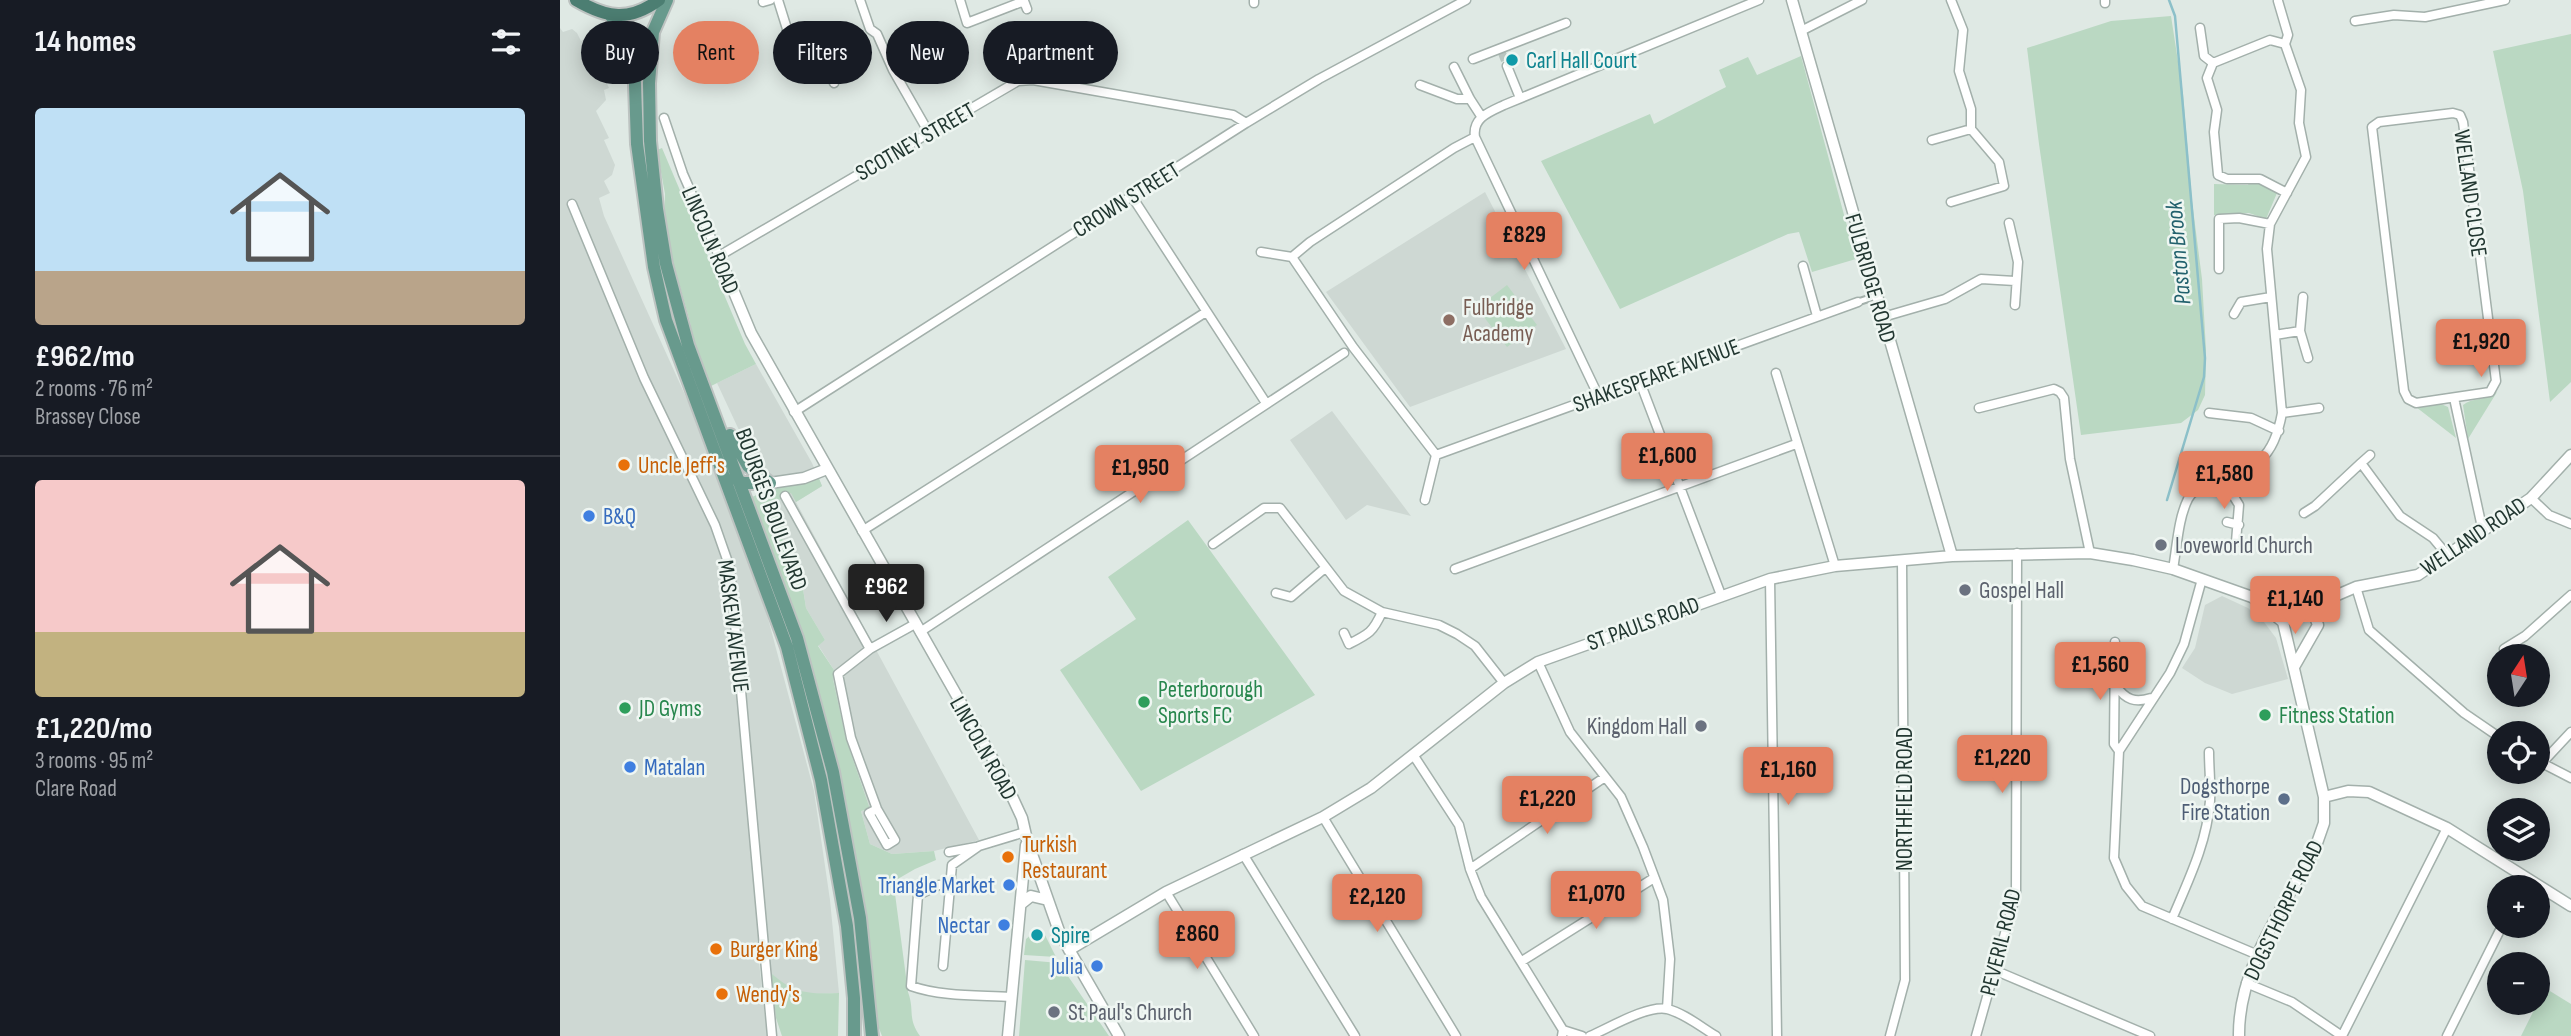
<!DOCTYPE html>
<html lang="en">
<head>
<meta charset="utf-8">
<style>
	:root { --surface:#171b24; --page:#20242c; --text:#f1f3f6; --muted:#9ea1a6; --line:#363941; --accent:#e48162 }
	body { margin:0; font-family:"Sofia Sans Condensed",sans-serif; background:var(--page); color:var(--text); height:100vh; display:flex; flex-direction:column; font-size:26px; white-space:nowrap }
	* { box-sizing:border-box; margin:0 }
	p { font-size:23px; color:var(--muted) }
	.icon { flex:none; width:38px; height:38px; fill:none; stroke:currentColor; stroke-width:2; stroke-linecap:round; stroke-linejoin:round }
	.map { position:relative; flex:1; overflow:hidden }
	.drawer { display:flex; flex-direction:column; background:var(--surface); width:560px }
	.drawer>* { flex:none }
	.hud { position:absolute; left:21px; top:21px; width:665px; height:63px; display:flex; gap:14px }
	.needle { width:46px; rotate:12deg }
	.buttons { position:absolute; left:1927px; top:644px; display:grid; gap:14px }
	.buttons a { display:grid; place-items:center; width:63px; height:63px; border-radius:50%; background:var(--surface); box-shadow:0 4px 18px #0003; font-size:35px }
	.price { position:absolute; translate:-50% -60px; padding:0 16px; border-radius:7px; background:var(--accent); color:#111; font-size:23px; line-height:46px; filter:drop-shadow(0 2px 4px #0008) }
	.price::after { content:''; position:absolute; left:50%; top:42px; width:21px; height:16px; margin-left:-10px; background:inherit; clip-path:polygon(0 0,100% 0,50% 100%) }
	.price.active { background:#222; color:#fff }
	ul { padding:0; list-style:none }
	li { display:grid; align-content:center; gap:14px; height:371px; padding:0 35px }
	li+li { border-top:2px solid var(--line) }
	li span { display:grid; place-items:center; height:217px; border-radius:7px; color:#555 }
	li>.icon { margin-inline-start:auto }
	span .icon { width:126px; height:126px; fill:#fffc; stroke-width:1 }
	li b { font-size:30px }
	h2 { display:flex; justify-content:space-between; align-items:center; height:84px; padding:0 35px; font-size:30px }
	.pill { padding:0 24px; border-radius:32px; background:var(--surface); box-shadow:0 4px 18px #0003; font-size:24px; line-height:63px }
	.pill.active { background:var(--accent); color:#111 }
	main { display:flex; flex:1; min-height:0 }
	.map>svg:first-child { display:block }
	.built { fill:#ced8d3 }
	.green { fill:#bad8c2 }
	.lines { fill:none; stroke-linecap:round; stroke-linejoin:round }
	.stream { stroke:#8cc0c9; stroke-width:2.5 }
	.minor-tunnel { stroke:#b9c5c0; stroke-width:8; stroke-dasharray:8 4; stroke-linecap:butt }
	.pedestrian-casing { stroke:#a3b0ab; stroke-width:9 }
	.minor-casing { stroke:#a3b0ab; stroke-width:11 }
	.tertiary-casing { stroke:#a3b0ab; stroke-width:13 }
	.primary-casing { stroke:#bdc3c1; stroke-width:16 }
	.trunk-casing { stroke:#bdc3c1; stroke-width:16 }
	.pedestrian { stroke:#fff; stroke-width:5 }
	.minor { stroke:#fff; stroke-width:8 }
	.tertiary { stroke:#fff; stroke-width:10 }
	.primary { stroke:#689a8d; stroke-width:12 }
	.trunk { stroke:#4c7e72; stroke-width:12 }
	.culture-dot { fill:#0f9aa8; stroke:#eff6f2; stroke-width:2.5 }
	.education-dot { fill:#8d6e63; stroke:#eff6f2; stroke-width:2.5 }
	.food-dot { fill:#e8710a; stroke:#eff6f2; stroke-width:2.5 }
	.shop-dot { fill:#3f7fe0; stroke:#eff6f2; stroke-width:2.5 }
	.worship-dot { fill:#6b7280; stroke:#eff6f2; stroke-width:2.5 }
	.leisure-dot { fill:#2e9e5b; stroke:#eff6f2; stroke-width:2.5 }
	.service-dot { fill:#5c6f8a; stroke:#eff6f2; stroke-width:2.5 }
	.labels { text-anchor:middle; stroke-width:5; stroke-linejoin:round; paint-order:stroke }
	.culture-label { font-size:23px; fill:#0d838f; stroke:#eff6f2; text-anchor:start }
	.street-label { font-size:23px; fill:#223731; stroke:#eff6f2 }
	.education-label { font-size:23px; fill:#785e54; stroke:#eff6f2; text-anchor:start }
	.food-label { font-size:23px; fill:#c56008; stroke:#eff6f2; text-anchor:start }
	.shop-label { font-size:23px; fill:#366cbe; stroke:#eff6f2; text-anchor:end }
	.worship-label { font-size:23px; fill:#5b616d; stroke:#eff6f2; text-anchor:start }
	.leisure-label { font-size:23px; fill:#27864d; stroke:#eff6f2; text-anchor:start }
	.service-label { font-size:23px; fill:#4e5e75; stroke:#eff6f2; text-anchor:end }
	.water-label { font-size:24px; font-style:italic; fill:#22616d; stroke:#eff6f2 }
</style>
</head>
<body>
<main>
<section class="drawer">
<h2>14 homes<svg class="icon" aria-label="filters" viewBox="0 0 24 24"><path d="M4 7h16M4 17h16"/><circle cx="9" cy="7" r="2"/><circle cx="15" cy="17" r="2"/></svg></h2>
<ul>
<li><span style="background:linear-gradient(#bfe0f5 75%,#b9a48a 0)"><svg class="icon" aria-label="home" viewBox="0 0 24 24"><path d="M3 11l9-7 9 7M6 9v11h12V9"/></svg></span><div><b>£962/mo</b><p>2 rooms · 76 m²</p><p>Brassey Close</p></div></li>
<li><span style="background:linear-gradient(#f6c9c9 70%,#c2b280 0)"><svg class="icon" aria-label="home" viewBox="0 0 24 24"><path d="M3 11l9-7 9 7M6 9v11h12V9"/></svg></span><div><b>£1,220/mo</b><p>3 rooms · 95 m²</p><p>Clare Road</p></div></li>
</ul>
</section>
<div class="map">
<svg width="2011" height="1036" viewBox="0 0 2011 1036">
	<rect width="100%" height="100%" fill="#dfe9e4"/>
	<path class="built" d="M0,28L3,32L12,29L17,33L21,41L27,38L49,88L44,90L46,100L36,111L49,138L44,140L55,165L52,175L44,181L50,193L39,198L44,216L150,450L198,581L254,791L270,900L279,993L248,994L226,987L199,962L207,1036H0Z
		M925,192L1006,349L850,407L766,292Z
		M196,364L252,463L262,486L236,502L419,840L374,851L332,854L310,844L301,811L310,809L286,739L273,679L274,670L258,645L265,640L246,608L241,575L221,537L227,533L157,383Z
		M772,411L851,516L807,505L786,520L730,440Z
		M1662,596L1688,608L1704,622L1716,638L1728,679L1672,694L1645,683L1622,668L1635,648L1645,605Z"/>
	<path class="green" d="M1611,16L1623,94L1632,201L1642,279L1646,350L1645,395L1638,410L1621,423L1521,435L1479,144L1467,48L1551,21Z
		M2011,34V382L1990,402L1963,191L1933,51Z
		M1241,56L1296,259L1252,272L1239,232L1228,234L1060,309L981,161L1090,114L1094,124L1166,87L1159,70L1188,57L1197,75Z
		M102,148L185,344L196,364L151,386L134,346L130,322L108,244L104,219L105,194L97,150Z
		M1690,181L1700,182L1717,193L1706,219L1689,213L1654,215V184L1688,185Z
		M947,285L977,325L947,347L917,308Z
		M1937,392L1908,439L1903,405C1913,397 1926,401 1937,392Z
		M1881,404L1888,407L1896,438L1856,407Z
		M258,476L262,486L236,502L231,493L213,503L227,533L222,538L241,576L246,608L265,640L258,646L274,670L273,679L286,739L310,809L301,811L310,844L332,854L374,851L376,860L355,869L336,880L335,894L348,992C355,1011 347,1018 360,1036H322L314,1015L306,920L286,810L242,635L192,497L217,486Z
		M628,520L755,695L581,791L500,670L576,619L548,577Z
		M478,929L483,931L496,957L464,955L466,939Z
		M465,960L499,963L549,1036H459Z
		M211,973C234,994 249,994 279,993L278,1036H222L216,1018Z
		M1985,988L2011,1004V1036H1961Z"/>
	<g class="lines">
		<path class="stream" d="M1607,500L1644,377L1645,358L1615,16L1609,0"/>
		<path class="minor-tunnel" d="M942,53L947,66"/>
		<g class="pedestrian-casing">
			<path id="pedestrian" d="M1298,302L1316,296"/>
		</g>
		<g class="minor-casing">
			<path id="minor" d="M218,0L238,64L228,68
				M300,0L310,29L317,34L333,70L369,133
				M400,0L407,23L464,1L467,9
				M694,0V3
				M1391,0L1403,30L1399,71L1411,109V129L1439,162L1444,186L1391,202
				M1545,0V3
				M1718,1L1728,35L1725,44
				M203,2L210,0
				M1795,21L1834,15L1865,17L1945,0
				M1640,28L1644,56L1653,63
				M1241,31L1302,0
				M913,59L1006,23
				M238,64L266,60L274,83
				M947,66L960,98
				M894,67L910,99L921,116
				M860,85L897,99H910
				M1893,113L1900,115L1903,122L1936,381L1930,392L1856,403L1848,399L1844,391L1812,127L1819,122Z
				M104,118L123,174L159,256L458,81L473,80L673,115L686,123
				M1372,140L1411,129
				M571,195L706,403
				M12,204L84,378L155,525L170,568L212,1036
				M1449,223L1458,262L1455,305
				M701,252L732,257
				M732,257L793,347L876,455
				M732,257L750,242L894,148L915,137
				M1243,266L1257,316
				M1659,269V219L1679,218L1710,224
				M1674,314L1681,302L1711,297
				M1323,317L1385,299L1421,279L1455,281
				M1740,331L1743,297
				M1715,335L1740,331L1748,358
				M1216,373L1275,566
				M1080,382L1161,595
				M1038,395L915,137C912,118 929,112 944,105L1199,0
				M1894,398L1923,532
				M1419,408L1494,389L1500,392L1504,398L1510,459L1530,553
				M234,412L686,123L759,79L906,0
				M1649,413L1691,418L1719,431
				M1722,413L1759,408
				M876,455L1298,302
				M1801,463L1810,455
				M1663,479L1679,505L1676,542
				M225,496L310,649
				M1971,498L1989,515L2011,524
				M865,500L876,455
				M1744,513L1755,506L1801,463L1840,516L1873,538L1888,556
				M1667,522L1679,525
				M302,531L646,312
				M653,544L704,508H720L784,591L822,612L879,625L897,634L915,646L944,683
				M895,569L1236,444
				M1613,569C1617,547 1618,519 1628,499C1632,491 1642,486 1650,483C1694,467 1713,463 1722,413L1707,249L1710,224L1746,157L1739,123L1741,90L1725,44L1710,40L1653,63L1647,78L1657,110L1654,132L1658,175L1667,179H1700L1727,193
				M1210,579L1217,1036
				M1642,579L1624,644L1610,673L1559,751L1554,858L1566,886L1582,906L1698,955
				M1796,587L1809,630L1904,713L1939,737
				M716,593L731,597L765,568
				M360,632L784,353
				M784,633L789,644C809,634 813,632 822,612
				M1555,642L1554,744L1559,751
				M1944,649L1965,636L2011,595
				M978,662L1010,732L1061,797L1083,847L1103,900L1110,959L1107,1009
				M1556,686C1566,700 1575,703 1591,698
				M854,756L899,825L910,869L921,897L1003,1030
				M1980,762L2011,778
				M1982,763L2011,732
				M317,809L309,813L327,845L335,840L317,809L291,738L278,674L310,649L355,624
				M763,817L896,1036
				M389,852L416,847
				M683,854L795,1036
				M910,869L1045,777
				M379,885L358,895L351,986C382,997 419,995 451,997
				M606,892L694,1036
				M1612,919C1628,881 1647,843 1650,801C1651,785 1649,768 1649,752
				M962,961L1094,878
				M383,966L392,865L419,846L465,832
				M1434,970L1590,1036
				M1686,983L1732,1002L1782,1036
				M1002,1036L1003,1030L1022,1036
				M1030,1036C1049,1028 1087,1005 1107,1009C1124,1013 1141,1027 1156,1036
				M1330,1036L1345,980L1342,561
				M1416,1036L1456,894L1457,553
				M1782,1036L1887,828
				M1887,1036L1942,926"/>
		</g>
		<g class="tertiary-casing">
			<path id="tertiary" d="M1232,0L1392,556
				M159,256L191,333L443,777L462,818L467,840L500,934L559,1036
				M210,483L244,478L267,469
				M1723,622L1733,614L1796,587L1858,575L1971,498L2011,455
				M1734,667L1758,625L1751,606
				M1764,797L1788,791L1809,792L1887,828L2011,906
				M461,904L471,896L488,900
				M509,950L606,892L763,817L811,788L944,683L978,662L1210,579L1275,566L1392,556L1530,553L1573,560L1613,569L1692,597L1723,622
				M448,1036L466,845
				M1679,1036C1678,965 1727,904 1757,843L1764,823V797L1723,622"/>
		</g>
		<g class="primary-casing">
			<path id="primary" d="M107,0L93,32L89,83L90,141L97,209L106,264L128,345L237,638L273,772L300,918L312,1036
				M51,16L64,33L74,55L77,144L94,267L106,320L227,647L261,780L287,926L294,998V1036
				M170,435L188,466L210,483
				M174,478L183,483H210"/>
		</g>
		<g class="trunk-casing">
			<path id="trunk" d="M16,0C47,18 69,22 99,0"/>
		</g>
		<use href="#pedestrian" class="pedestrian"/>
		<use href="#minor" class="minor"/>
		<use href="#tertiary" class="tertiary"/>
		<use href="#primary" class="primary"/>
		<use href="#trunk" class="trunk"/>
	</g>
	<g class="culture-dot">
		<circle cx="952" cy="60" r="7"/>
		<circle cx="477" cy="935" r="7"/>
	</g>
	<circle class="education-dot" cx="889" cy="320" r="7"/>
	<g class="food-dot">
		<circle cx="64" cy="465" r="7"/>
		<circle cx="448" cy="857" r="7"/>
		<circle cx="156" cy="949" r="7"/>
		<circle cx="162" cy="994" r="7"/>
	</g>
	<g class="shop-dot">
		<circle cx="29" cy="516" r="7"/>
		<circle cx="70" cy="767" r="7"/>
		<circle cx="449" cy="885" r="7"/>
		<circle cx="444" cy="925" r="7"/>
		<circle cx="537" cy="966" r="7"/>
	</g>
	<g class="worship-dot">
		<circle cx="1601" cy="545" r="7"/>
		<circle cx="1405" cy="590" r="7"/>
		<circle cx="1141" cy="726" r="7"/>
		<circle cx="494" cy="1012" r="7"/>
	</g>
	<g class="leisure-dot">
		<circle cx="584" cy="702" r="7"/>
		<circle cx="65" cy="708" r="7"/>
		<circle cx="1705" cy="715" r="7"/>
	</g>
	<circle class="service-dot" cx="1724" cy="799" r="7"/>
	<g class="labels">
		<g class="culture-label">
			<text x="966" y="68">Carl Hall Court</text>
			<text x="491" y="943">Spire</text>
		</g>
		<g class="street-label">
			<text transform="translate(355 141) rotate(-30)" y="8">SCOTNEY STREET</text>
			<text transform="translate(1911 193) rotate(82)" y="8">WELLAND CLOSE</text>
			<text transform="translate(566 199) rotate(-32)" y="8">CROWN STREET</text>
			<text transform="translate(151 240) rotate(67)" y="8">LINCOLN ROAD</text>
			<text transform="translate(1311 278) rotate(74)" y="8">FULBRIDGE ROAD</text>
			<text transform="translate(1096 375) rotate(-20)" y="8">SHAKESPEARE AVENUE</text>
			<text transform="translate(212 509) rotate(70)" y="8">BOURGES BOULEVARD</text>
			<text transform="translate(1913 536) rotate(-34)" y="8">WELLAND ROAD</text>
			<text transform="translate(1083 623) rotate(-20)" y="8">ST PAULS ROAD</text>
			<text transform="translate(174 626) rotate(83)" y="8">MASKEW AVENUE</text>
			<text transform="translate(424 748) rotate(61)" y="8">LINCOLN ROAD</text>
			<text transform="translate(1344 799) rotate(-90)" y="8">NORTHFIELD ROAD</text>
			<text transform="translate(1723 910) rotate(-64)" y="8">DOGSTHORPE ROAD</text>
			<text transform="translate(1440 942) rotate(-76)" y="8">PEVERIL ROAD</text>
		</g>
		<g class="education-label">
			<text x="903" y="315">Fulbridge<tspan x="903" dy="26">Academy</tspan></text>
		</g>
		<g class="food-label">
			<text x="78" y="473">Uncle Jeff's</text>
			<text x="462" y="852">Turkish<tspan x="462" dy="26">Restaurant</tspan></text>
			<text x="170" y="957">Burger King</text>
			<text x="176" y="1002">Wendy's</text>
		</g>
		<g class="shop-label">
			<text x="43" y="524" text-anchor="start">B&amp;Q</text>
			<text x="84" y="775" text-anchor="start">Matalan</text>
			<text x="435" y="893">Triangle Market</text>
			<text x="430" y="933">Nectar</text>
			<text x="523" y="974">Julia</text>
		</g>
		<g class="worship-label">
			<text x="1615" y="553">Loveworld Church</text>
			<text x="1419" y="598">Gospel Hall</text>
			<text x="1127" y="734" text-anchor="end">Kingdom Hall</text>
			<text x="508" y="1020">St Paul's Church</text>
		</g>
		<g class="leisure-label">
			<text x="598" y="697">Peterborough<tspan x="598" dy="26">Sports FC</tspan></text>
			<text x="79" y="716">JD Gyms</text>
			<text x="1719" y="723">Fitness Station</text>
		</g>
		<g class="service-label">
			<text x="1710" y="794">Dogsthorpe<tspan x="1710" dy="26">Fire Station</tspan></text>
		</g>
		<g class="water-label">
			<text transform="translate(1618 253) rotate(-95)" y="8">Paston Brook</text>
		</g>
	</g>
</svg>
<div class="buttons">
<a><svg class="needle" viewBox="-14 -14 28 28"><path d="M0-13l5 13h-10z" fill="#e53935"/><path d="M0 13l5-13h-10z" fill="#9ea1a6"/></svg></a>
<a><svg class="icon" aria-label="locate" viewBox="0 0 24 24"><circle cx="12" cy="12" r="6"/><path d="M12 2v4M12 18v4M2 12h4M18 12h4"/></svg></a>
<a><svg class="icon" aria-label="layers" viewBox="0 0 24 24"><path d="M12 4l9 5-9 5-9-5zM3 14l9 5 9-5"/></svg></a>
<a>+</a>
<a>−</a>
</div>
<b class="price" style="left:964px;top:272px">£829</b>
<b class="price" style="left:1921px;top:379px">£1,920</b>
<b class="price" style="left:1107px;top:493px">£1,600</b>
<b class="price" style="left:580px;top:505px">£1,950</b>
<b class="price" style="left:1664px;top:511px">£1,580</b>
<b class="price active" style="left:326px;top:624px">£962</b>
<b class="price" style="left:1735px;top:636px">£1,140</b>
<b class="price" style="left:1540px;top:702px">£1,560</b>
<b class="price" style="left:1442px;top:795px">£1,220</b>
<b class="price" style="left:1228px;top:807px">£1,160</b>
<b class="price" style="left:987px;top:836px">£1,220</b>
<b class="price" style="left:1036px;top:931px">£1,070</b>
<b class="price" style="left:817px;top:934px">£2,120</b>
<b class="price" style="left:637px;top:971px">£860</b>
<div class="hud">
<a class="pill">Buy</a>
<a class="pill active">Rent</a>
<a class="pill">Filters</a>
<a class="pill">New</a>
<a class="pill">Apartment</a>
</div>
</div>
</main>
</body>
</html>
